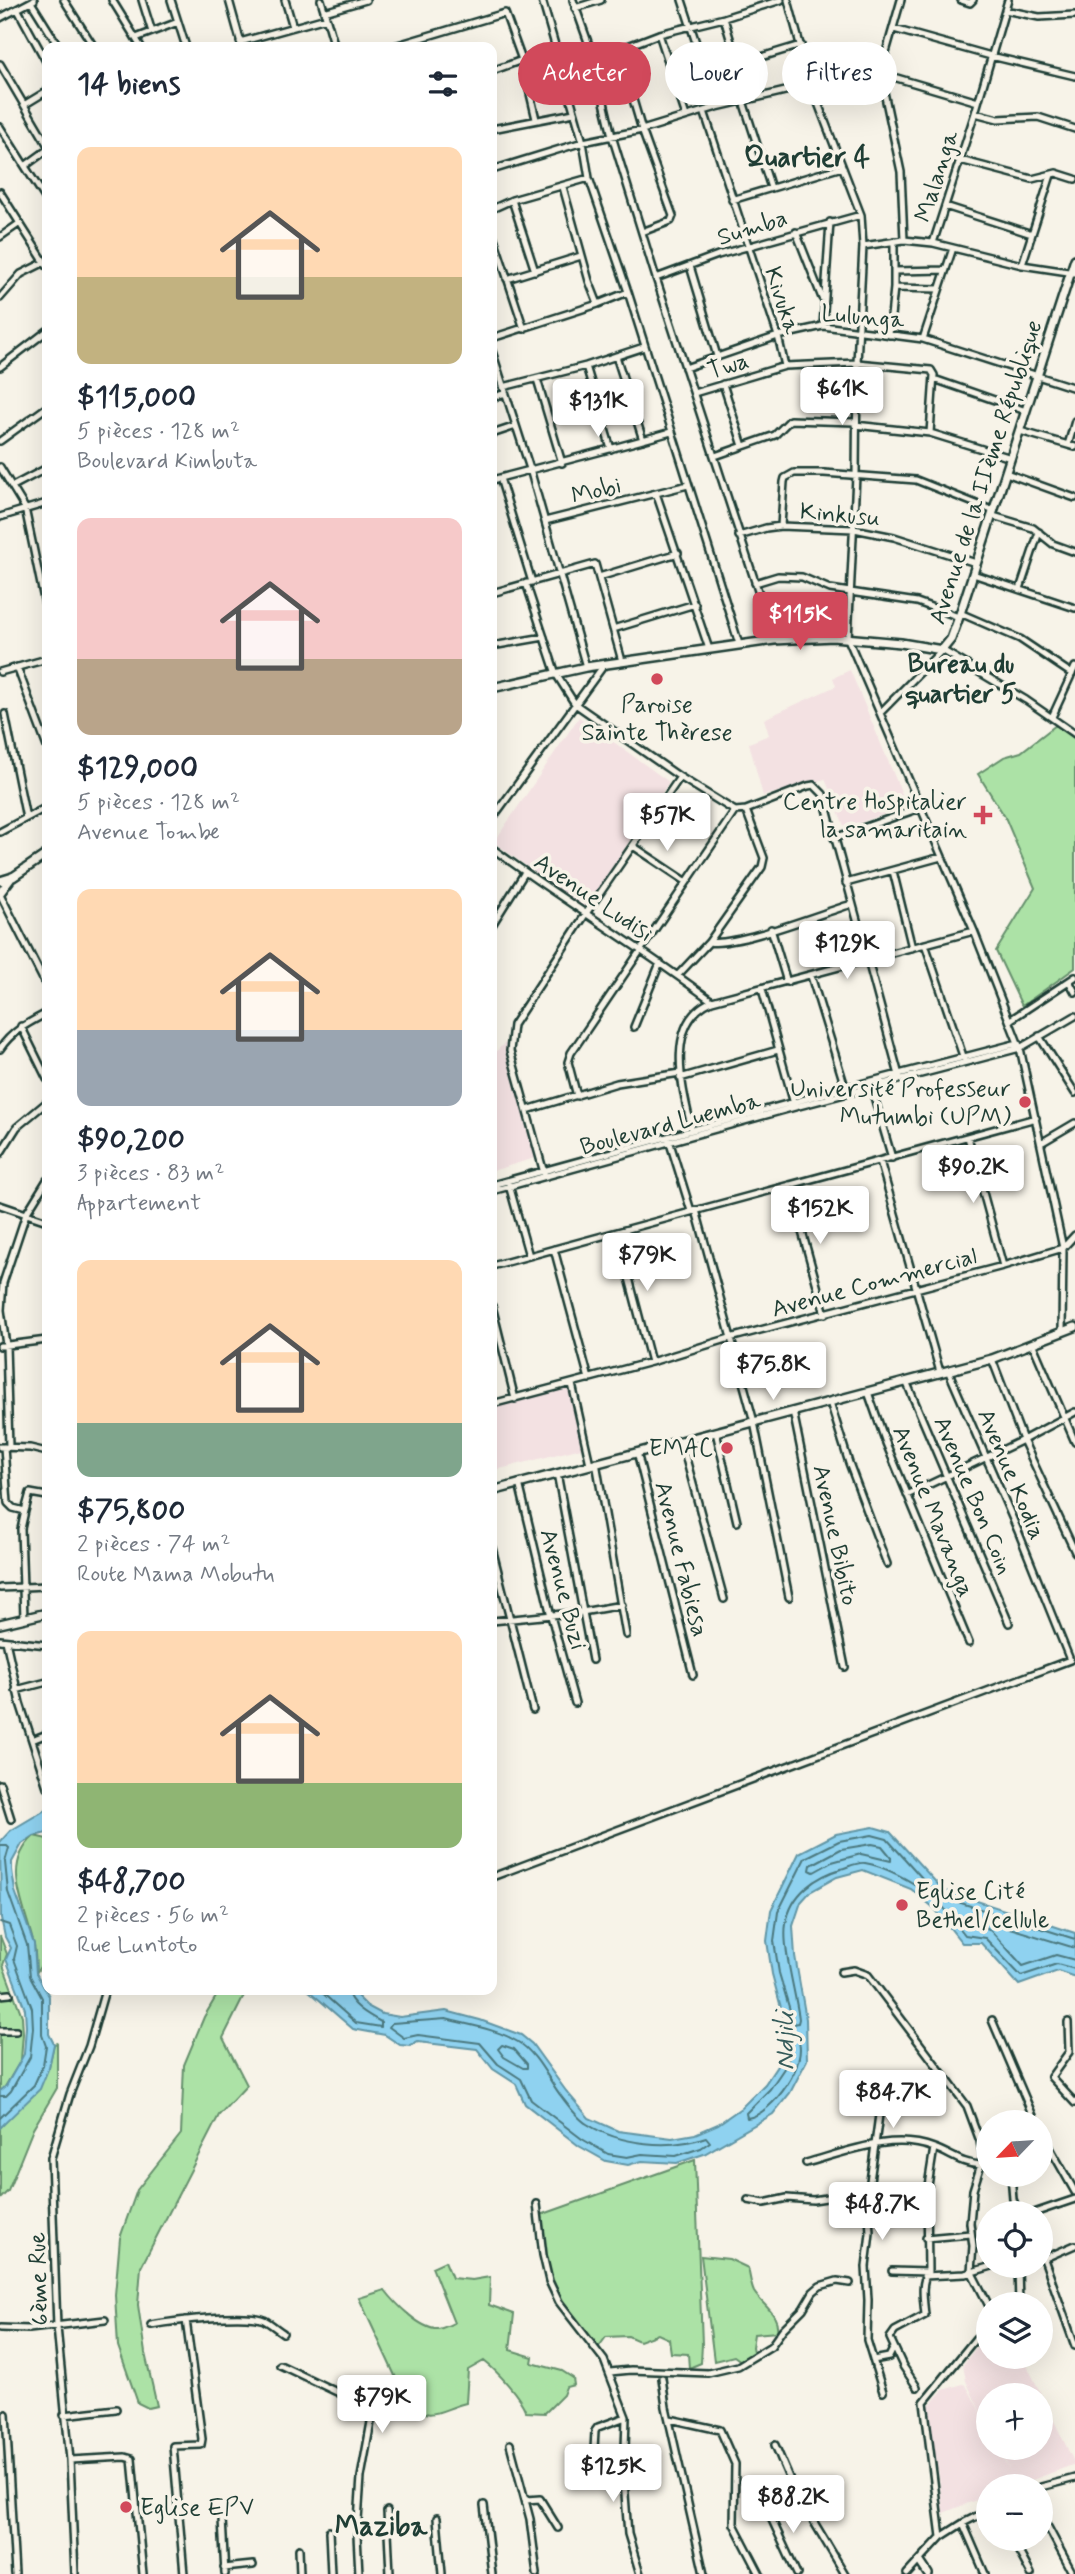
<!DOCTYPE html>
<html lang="fr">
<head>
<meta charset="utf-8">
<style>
	:root { --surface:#fff; --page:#f6f6f7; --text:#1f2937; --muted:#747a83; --accent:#d1495b }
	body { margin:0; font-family:Mynerve,sans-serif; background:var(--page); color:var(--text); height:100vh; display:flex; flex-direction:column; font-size:26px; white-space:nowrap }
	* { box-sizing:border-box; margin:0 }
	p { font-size:23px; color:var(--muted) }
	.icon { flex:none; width:38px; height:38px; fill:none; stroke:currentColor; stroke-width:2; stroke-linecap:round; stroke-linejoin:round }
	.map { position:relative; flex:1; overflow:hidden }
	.side { position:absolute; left:42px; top:42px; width:455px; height:1953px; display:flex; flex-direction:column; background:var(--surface); border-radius:14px; box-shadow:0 7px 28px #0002 }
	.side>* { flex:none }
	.hud { position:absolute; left:518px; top:42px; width:452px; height:63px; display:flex; gap:14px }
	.needle { width:46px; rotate:245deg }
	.tools { position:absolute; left:976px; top:2110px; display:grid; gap:14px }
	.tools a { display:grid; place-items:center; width:77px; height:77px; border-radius:50%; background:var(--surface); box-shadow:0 7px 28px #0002; font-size:35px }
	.price { position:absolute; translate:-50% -60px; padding:0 16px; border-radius:7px; background:#fff; color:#222; font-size:23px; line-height:46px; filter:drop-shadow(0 2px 4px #0008) }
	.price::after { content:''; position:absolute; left:50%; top:42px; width:21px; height:16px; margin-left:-10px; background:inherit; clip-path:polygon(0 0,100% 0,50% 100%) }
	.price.on { background:var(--accent); color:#fff }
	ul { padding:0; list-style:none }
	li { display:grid; align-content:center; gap:14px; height:371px; padding:0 35px }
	li span { display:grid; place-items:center; height:217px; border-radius:14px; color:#555 }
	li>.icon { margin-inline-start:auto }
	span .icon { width:126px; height:126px; fill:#fffc; stroke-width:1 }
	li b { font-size:30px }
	h2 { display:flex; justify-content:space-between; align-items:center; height:84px; padding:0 35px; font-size:30px }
	.chip { padding:0 24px; border-radius:32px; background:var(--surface); box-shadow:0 7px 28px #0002; font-size:24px; line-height:63px }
	.chip.on { background:var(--accent); color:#fff }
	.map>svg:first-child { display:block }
	.built { fill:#f3e1e2; fill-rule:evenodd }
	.green { fill:#ace2a6; stroke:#66906d; stroke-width:2 }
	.water { fill:#8fd2f0; stroke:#6296a5; stroke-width:2 }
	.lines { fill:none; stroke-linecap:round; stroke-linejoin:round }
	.shore { stroke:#4c797f; stroke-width:2 }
	.street-casing { stroke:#1f3d34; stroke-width:10 }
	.secondary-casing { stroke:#1f3d34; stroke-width:12 }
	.street { stroke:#f7f3e8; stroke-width:5 }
	.secondary { stroke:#f7f3e8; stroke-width:7 }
	.poi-dot { fill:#d1495b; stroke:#f7f3e8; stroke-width:2.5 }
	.labels { text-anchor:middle; stroke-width:7; stroke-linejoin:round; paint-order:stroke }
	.street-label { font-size:24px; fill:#1f3d34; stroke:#f7f3e8 }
	.poi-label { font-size:24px; fill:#1f3d34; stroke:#f7f3e8; text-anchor:end }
	.neighbourhood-label { font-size:26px; font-weight:bold; fill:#1f3d34; stroke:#f7f3e8 }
	.water-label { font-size:26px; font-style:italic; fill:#355b5a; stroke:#f7f3e8 }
	.quarter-label { font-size:28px; font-weight:bold; fill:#1f3d34; stroke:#f7f3e8 }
</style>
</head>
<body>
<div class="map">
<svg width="1075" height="2574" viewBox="0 0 1075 2574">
	<rect width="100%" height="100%" fill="#f7f3e8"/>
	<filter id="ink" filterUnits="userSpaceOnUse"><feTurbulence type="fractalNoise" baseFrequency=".0143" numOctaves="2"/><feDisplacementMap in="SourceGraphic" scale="14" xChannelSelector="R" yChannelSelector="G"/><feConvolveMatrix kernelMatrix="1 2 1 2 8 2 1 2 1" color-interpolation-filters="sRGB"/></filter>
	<g filter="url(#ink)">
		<path class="built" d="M850,670L907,806L845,828L825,779L763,796L749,743L769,735L764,719L836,686L833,678Z
			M579,717L669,782L584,909L494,842Z
			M505,1043L535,1158L492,1171V1055Z
			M570,1387L585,1447L492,1471V1407Z
			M987,2333L989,2357H1023L1075,2464L1019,2485L1017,2483L1009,2487H989V2495L943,2513L939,2476L927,2408L943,2390L963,2384L966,2385L984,2419L966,2381L963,2365ZM989,2396H1041V2448H999L1010,2471L997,2448H989Z"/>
		<path class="green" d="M1056,725L1075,739V968L1022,1006L996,951L1035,888L1005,817L978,774L1004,757L1021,752Z
			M34,1836L47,1839V1956L36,1973C35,1964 36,1954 34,1946C26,1906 0,1867 34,1836Z
			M0,1936L7,1954L3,1965L22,2016L23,2033L21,2060L0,2095Z
			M220,1990H247L223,2038L247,2085L219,2115L141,2267L138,2305L145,2353L157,2406L148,2408L138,2403L118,2346L115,2295L120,2238L137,2190L181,2134L184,2065L204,2017Z
			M57,2043V2088L33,2129L8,2191L0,2199V2128L49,2067L54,2044Z
			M695,2160L702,2344L701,2363L689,2368L688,2354L671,2353L669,2339L658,2334L639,2341L628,2336L606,2337L597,2349L559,2302L547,2273L538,2216Z
			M701,2256L729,2259L748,2268C750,2276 751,2286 754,2292C763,2306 780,2314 777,2332L754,2334L752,2347L754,2356L741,2361L734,2356L714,2361Z
			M445,2261L452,2278L472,2280L490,2277L489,2305L514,2314L510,2350L533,2357L532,2363L562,2371L573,2378L574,2385L566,2387L563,2395L545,2413L526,2412C520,2396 498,2372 484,2361L468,2370L466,2403C441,2409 432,2422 409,2406L359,2298L385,2290C395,2303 420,2329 437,2329C442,2329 449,2325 454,2323L432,2267Z"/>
		<path class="water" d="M47,1809V1833L34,1836L22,1844L12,1862V1870L15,1891L34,1944L36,1973L49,1996V2034L54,2044L49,2067L40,2089L0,2128V2091L6,2086L24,2054L26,2027L25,2009L6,1959L11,1948L5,1937L1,1918L0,1842L10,1831Z
			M873,1827L890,1832L943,1890L1075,1933V1977L1058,1971L1019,1985L981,1943H962L934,1908L911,1889L863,1870L837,1877L810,1892L801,1902L793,1926L795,1956L806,2019L807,2060L790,2093L773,2114L704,2154L677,2163L642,2161L628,2165L606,2161L579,2146L525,2104L516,2084L493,2069L477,2049L418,2042L410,2046L400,2045L385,2035L353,2029L308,1990H351L367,2006L382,2014L400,2017L446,2011L480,2020L521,2035L532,2044L566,2091L589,2118L618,2131L672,2138L695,2134L718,2124L741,2108L765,2084L781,2060L787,2030L772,1974L767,1941L771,1910L799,1853L836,1834Z"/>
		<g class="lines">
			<path class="shore" d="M872,1835L887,1839L931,1888L932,1891L927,1893C912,1881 884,1866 865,1863C858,1862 850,1866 844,1868C816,1876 791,1893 786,1924C782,1947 796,1994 799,2019L798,2023L794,2024L779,1973L774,1941L778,1912L805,1858L839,1841Z
				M872,1844L882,1846L891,1857V1861L861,1854L832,1862L814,1872L810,1870L811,1865L841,1849Z
				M0,1846H7L9,1848L5,1862L8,1892L27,1945L30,1976L42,1998V2035L46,2046L43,2065L34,2085L0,2118
				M0,1922L9,1925L17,1946L14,1959L32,2008L33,2028L30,2057L11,2091L6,2096H0
				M1075,1939L942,1897L937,1899L965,1935L985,1938L1021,1976L1057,1964L1075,1969
				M1075,1948L967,1915L963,1918L970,1927H986L992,1932L1023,1966L1056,1955L1075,1960
				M319,1990L356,2023L381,2027V2022C368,2015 350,2005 347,1990
				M446,2019C469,2025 497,2029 518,2042C537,2053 548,2079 561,2096C568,2105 577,2118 587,2124C620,2145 670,2150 706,2137L710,2142L701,2148L676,2156L642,2154L627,2157L608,2154L582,2139L531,2100L521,2079L498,2064L480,2043L418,2035L404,2038L389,2027L392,2023Z
				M797,2037C811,2061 772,2115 747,2118L746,2113L770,2089L787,2064L793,2039Z
				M502,2045L514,2049L527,2064V2068H523L504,2057L498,2049Z"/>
			<g class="street-casing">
				<path id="street" d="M64,0L94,47
					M112,0L141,47
					M142,0L152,32
					M171,0L186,47
					M229,0L242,47
					M285,0L293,27
					M321,0L335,47
					M542,0L583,142L589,178L628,292L739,644
					M573,0L594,59L612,136L656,278L774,640
					M682,0L717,107
					M788,0L811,85L861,215L863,246L857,363L856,476L848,639L974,931L1020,1048L1063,1248L1062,1333
					M901,0L880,73L901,172L904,240
					M961,0L970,3L973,0
					M31,2L59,47
					M575,8L601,0
					M18,10L47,63
					M1005,10L1039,17L1075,15
					M324,12L366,0
					M0,18L34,0
					M724,18L748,100
					M894,29L991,56L1075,76
					M659,34L686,116
					M136,38L178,22
					M240,42L326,18
					M391,47L505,13L522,60L536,119
					M618,49L642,130L673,216L671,221L642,232
					M594,59L659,34L724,18L781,0
					M0,64L47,144
					M738,64L801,45
					M492,71L522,60
					M880,73L978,102
					M743,101L771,188
					M24,105L47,91
					M704,111L778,336L785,366
					M975,113L998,119L1038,117L1075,129
					M0,127L47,201
					M492,129L574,113
					M960,160L1032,179L1056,173L1075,179
					M25,166L47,150
					M492,170L583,142L642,130L717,107L811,85
					M563,187L589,281L598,304
					M0,192L47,266
					M512,200L535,271
					M732,200L842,167
					M945,206L1032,234
					M492,209L512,200L589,178
					M492,232L524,329
					M796,232L822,298
					M0,237L20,223
					M933,243L975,113L1008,0
					M863,246L904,240L933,243L1022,265L1075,273
					M1022,265L1051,175
					M690,266L717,356
					M894,271L946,270
					M656,278L718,255L861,215
					M507,279L581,256
					M894,288L939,289
					M0,298L21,274L45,262
					M823,326L830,222
					M889,335L894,288V241
					M492,338L598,304L628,292
					M923,339L953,248
					M492,351L530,469L586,667
					M616,356L643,440
					M586,366L611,449
					M0,367L47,331
					M685,368L778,336L823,326L923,339L1075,388
					M537,379L562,463
					M934,379L1026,411
					M723,384L743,446
					M503,387L586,366L644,347
					M694,393L785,366L857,363L931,370L934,375L930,433
					M492,398L505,393
					M855,425L930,433L1011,458
					M1020,431L1075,447
					M492,434L516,426
					M0,441L47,407
					M1068,445L1075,421
					M715,456L775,435L790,420L855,422
					M0,467L25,508L47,614
					M1006,473L1075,498
					M500,478L532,582
					M492,480C552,464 612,449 671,432
					M13,486L47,468
					M656,493L709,649
					M993,516L1033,528L1053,544L1075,552
					M0,517L47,503
					M545,521L688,485
					M781,526L784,482L785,478L794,473H824L916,480L994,511
					M739,536L766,528L781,526L854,529L894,537L976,563
					M973,574L1075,608
					M599,577L678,553
					M526,583L556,674L575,704L680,777L735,811L746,810L808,786L814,785L823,794L900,1079
					M755,583L778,576L802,577L830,589L917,602L959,617
					M1020,589L1039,532
					M492,593L595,564L622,661
					M960,613L1020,639L1072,674
					M613,629L695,604
					M492,646L544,637
					M17,667L47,747
					M0,672L47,659
					M880,713L942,650L1026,700L1075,734
					M5,714L26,818
					M1052,717L1075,667
					M492,819L604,665
					M0,832L47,807
					M834,838L920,808
					M633,846L687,882
					M492,848C564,902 641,947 712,1001
					M893,871L912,948
					M846,883L941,857
					M0,894L47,987
					M492,925L525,872
					M771,929L787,982
					M709,942C736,947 822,913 852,904
					M925,944L964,1059
					M678,975L709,942L762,867L764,858L746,810
					M811,976L846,1090
					M1069,981L1075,992
					M762,989L794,1104
					M1010,1020L1075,977
					M21,1026L47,1079
					M634,1027L660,963
					M1039,1036L1075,1093
					M0,1049C12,1031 28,1023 47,1013
					M680,1078L778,1050
					M870,1083L892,1158
					M577,1096L568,1062L571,1053L735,811
					M527,1110L617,1083L680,1073
					M692,1130C683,1091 663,1022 712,1001L974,931
					M968,1137L1003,1266
					M669,1140L691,1211
					M1041,1143L1075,1123
					M0,1154L17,1127L47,1102
					M880,1161L940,1372
					M544,1173L510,1051L513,1025L585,915L680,777
					M492,1185L845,1088L1018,1043
					M509,1185L529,1256
					M789,1185L825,1314
					M492,1191L795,1107L1020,1048L1075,1016
					M0,1205L47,1221
					M696,1210L754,1422L789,1597
					M617,1232L651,1362
					M554,1249L589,1379
					M492,1266L1036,1118
					M492,1306L515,1399
					M1033,1345L1075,1442
					M0,1346L47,1340
					M992,1359L1023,1440L1075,1552
					M906,1381L1009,1623
					M572,1384L590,1464
					M868,1392L886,1443L969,1643
					M830,1402L849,1463L887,1564
					M492,1404L651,1362L730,1338L1003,1266L1063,1248L1075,1235
					M793,1411L845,1667
					M716,1432L737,1522
					M681,1440L724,1599
					M0,1447L30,1448L47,1452
					M4,1447L8,1503L13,1508L25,1511L21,1529L24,1618
					M9,1447L6,1345L1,1310L3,1283L26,1214L47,1180
					M637,1452L693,1675
					M596,1462L626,1635
					M557,1473L592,1660
					M519,1483L551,1616L575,1703
					M907,1495L1023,1440L1075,1412
					M25,1511L30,1493L47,1496
					M492,1548L533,1710
					M0,1588L47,1586
					M492,1621L582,1612L622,1605
					M0,1640L47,1645
					M6,1641L20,1703L47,1787
					M16,1690L47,1682
					M32,1740L47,1734
					M0,1784L11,1819
					M492,1877L1070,1660L1018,1531L948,1370
					M841,1972L854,1970L868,1975L967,2106L980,2141L983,2158L973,2190L970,2223L973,2246L971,2271L989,2306
					M0,1995L10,1994
					M992,2020L1036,2123
					M1068,2022L1069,2052L1051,2077L1075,2103
					M0,2031H16
					M1041,2132L1075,2192
					M806,2163C846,2152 893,2132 934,2148C951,2154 962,2164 980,2165
					M1011,2175L1013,2199L1019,2214
					M870,2191L926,2197
					M748,2200L764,2203L787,2198L813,2200L840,2196H868
					M537,2204L543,2255L549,2281L559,2302L604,2360L626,2417L624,2481L628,2534L640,2574
					M1031,2214L1075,2199
					M926,2238L970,2234
					M1043,2259L1075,2245
					M1044,2259L1075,2346
					M1018,2266L1019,2305
					M892,2271L928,2272
					M924,2276L965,2274L992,2266
					M151,2325C174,2321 245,2312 264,2320C270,2323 277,2329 283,2333
					M0,2328L29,2329L105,2320
					M873,2360L889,2357L893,2349
					M280,2365L360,2403L368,2412L371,2422L361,2477L357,2535L359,2574
					M610,2372L631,2370L708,2373L738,2366L771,2346L783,2329L803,2309L813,2292L820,2286L837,2281L850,2283
					M662,2378L666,2407L704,2574
					M917,2387L903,2366L890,2338L895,2331L925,2315C924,2302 920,2283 928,2272L927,2192L934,2148
					M883,2392L867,2340L868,2300L866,2267L870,2233L868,2196L879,2115L889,2088
					M6,2414L15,2574
					M64,2415L116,2409
					M670,2419L720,2430L735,2464L734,2524L760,2574
					M510,2444L530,2519L537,2574
					M775,2445L793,2487L845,2574
					M579,2454L594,2450L595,2431L598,2427L626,2417
					M70,2460L125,2457L132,2459L143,2574
					M1041,2487L1075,2478
					M526,2500L540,2499L558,2528
					M484,2505L492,2574
					M766,2507L797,2574
					M387,2511L390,2574
					M1041,2514L1073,2574
					M437,2518L442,2574
					M222,2519L225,2574
					M963,2523L985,2574
					M329,2531L331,2574
					M941,2537L924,2402L976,2338L989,2327
					M1012,2539L1031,2574
					M299,2549L300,2574
					M224,2568L253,2565
					M75,2574L70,2460L57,2327L51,2158L70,2094L89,2046L105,1990
					M184,2574L173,2446L201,2445L202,2439L186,2320
					M907,2574L941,2537L963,2523L989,2510"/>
			</g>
			<g class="secondary-casing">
				<path id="secondary" d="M492,688L586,667L774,640L833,637L901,643L942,650L951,639L959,617L1075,259
					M0,881L13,877L47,854
					M0,893L12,877
					M492,1491L992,1359L1075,1327
					M0,1624L47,1613
					M920,2562L928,2574"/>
			</g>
			<use href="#street" class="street"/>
			<use href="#secondary" class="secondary"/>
		</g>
	</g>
	<g class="poi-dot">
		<circle cx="657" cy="679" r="7"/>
		<path d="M979.5 804.5h7v7h7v7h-7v7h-7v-7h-7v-7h7z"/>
		<circle cx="1025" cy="1102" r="7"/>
		<circle cx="727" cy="1448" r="7"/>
		<circle cx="902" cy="1905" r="7"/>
		<circle cx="126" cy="2507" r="7"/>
	</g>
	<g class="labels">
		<g class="street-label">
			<text transform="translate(936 176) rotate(-72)" y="8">Malanga</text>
			<text transform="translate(752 227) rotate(-17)" y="8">Sumba</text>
			<text transform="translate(783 300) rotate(72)" y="8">Kivuka</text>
			<text transform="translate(863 316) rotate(5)" y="8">Lulunga</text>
			<text transform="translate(728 365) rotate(-17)" y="8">Twa</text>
			<text transform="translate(985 472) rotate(-72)" y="8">Avenue de la IIème République</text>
			<text transform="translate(596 490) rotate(-14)" y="8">Mobi</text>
			<text transform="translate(840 514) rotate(5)" y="8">Kinkusu</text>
			<text transform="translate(594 897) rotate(34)" y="8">Avenue Ludisi</text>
			<text transform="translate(670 1123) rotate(-15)" y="8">Boulevard Luemba</text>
			<text transform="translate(874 1282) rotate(-15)" y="8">Avenue Commercial</text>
			<text transform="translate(1012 1474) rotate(67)" y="8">Avenue Kodia</text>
			<text transform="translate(974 1495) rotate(67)" y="8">Avenue Bon Coin</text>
			<text transform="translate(934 1511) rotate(68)" y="8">Avenue Mavanga</text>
			<text transform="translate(836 1535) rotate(78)" y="8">Avenue Bibito</text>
			<text transform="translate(682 1559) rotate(76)" y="8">Avenue Fabiesa</text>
			<text transform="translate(564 1589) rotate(75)" y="8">Avenue Buzi</text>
			<text transform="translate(38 2279) rotate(-92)" y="8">6ème Rue</text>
		</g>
		<g class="poi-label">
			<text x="657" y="712" text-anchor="middle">Paroise<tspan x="657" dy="28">Sainte Thèrese</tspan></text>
			<text x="967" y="809">Centre Hospitalier<tspan x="967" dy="28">la samaritain</tspan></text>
			<text x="1011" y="1096">Université Professeur<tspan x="1011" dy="28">Mutumbi (UPM)</tspan></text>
			<text x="713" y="1456">EMAC</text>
			<text x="916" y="1899" text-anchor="start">Eglise Cité<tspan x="916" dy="28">Bethel/cellule</tspan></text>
			<text x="140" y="2515" text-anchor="start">Eglise EPV</text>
		</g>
		<g class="neighbourhood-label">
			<text x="961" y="672">Bureau du<tspan x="961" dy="30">quartier 5</tspan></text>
		</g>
		<g class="water-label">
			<text transform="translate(784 2041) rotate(-91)" y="9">Ndjili</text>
		</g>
		<g class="quarter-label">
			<text x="807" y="166">Quartier 4</text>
			<text x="381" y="2535">Maziba</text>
		</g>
	</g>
</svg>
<div class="tools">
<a><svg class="needle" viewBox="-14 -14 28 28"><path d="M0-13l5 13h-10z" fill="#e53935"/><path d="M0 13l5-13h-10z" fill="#747a83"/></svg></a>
<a><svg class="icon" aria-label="locate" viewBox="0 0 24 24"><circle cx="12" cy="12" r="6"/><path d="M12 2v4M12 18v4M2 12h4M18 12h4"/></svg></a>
<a><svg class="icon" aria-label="layers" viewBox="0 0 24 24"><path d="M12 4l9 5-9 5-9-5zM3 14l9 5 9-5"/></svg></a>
<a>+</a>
<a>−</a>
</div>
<b class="price" style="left:842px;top:427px">$61K</b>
<b class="price" style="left:598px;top:439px">$131K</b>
<b class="price on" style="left:800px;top:652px">$115K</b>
<b class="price" style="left:667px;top:853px">$57K</b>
<b class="price" style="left:847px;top:981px">$129K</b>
<b class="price" style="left:973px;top:1205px">$90.2K</b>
<b class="price" style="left:820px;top:1246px">$152K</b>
<b class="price" style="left:647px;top:1293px">$79K</b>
<b class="price" style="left:773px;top:1402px">$75.8K</b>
<b class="price" style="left:893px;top:2130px">$84.7K</b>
<b class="price" style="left:882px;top:2242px">$48.7K</b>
<b class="price" style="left:382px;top:2435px">$79K</b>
<b class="price" style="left:613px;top:2504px">$125K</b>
<b class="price" style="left:793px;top:2535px">$88.2K</b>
<div class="hud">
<a class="chip on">Acheter</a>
<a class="chip">Louer</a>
<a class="chip">Filtres</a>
</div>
<section class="side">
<h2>14 biens<svg class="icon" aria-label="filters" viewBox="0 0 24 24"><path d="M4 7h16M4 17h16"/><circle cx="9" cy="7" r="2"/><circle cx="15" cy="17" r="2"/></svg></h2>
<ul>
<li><span style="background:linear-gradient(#ffd9b3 60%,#c2b280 0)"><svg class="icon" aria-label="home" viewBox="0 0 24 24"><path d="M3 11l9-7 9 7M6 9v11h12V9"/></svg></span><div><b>$115,000</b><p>5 pièces · 128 m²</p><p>Boulevard Kimbuta</p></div></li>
<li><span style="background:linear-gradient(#f6c9c9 65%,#b9a48a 0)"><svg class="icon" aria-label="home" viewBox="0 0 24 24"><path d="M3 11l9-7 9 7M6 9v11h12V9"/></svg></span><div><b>$129,000</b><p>5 pièces · 128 m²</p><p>Avenue Tombe</p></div></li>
<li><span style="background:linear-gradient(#ffd9b3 65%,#9aa5b1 0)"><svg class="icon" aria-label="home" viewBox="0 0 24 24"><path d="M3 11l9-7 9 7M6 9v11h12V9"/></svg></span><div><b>$90,200</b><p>3 pièces · 83 m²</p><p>Appartement</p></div></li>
<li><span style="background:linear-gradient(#ffd9b3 75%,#7fa58c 0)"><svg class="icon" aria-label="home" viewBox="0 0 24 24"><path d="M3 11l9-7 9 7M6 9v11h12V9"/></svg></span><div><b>$75,800</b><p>2 pièces · 74 m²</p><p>Route Mama Mobutu</p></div></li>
<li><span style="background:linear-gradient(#ffd9b3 70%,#8fb573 0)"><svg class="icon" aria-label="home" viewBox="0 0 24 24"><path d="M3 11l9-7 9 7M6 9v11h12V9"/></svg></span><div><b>$48,700</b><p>2 pièces · 56 m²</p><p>Rue Luntoto</p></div></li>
</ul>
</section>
</div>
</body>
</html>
